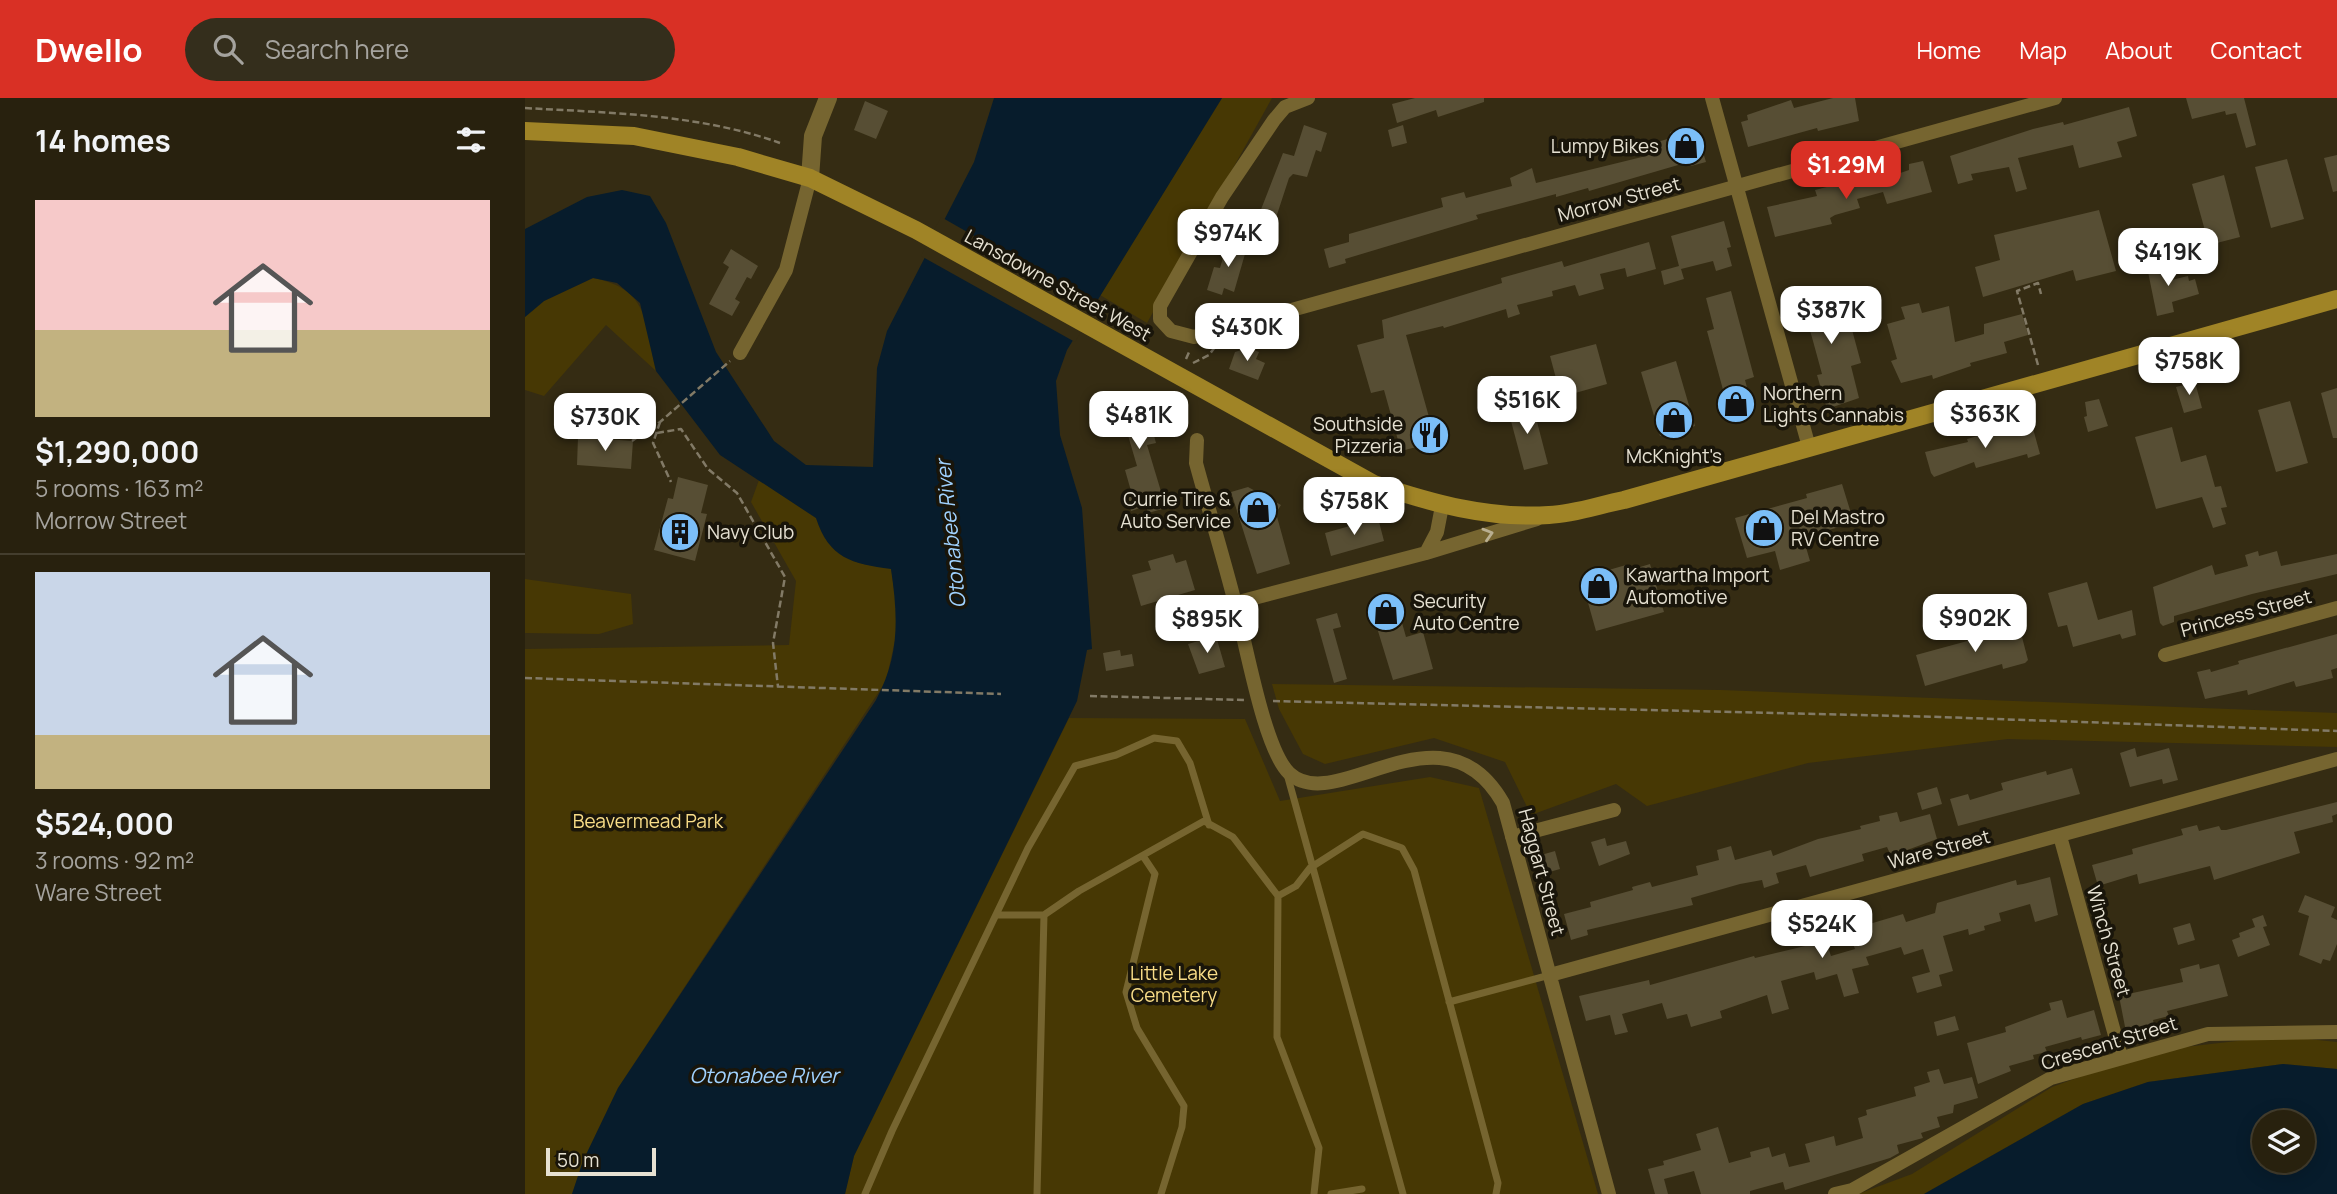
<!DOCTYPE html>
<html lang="en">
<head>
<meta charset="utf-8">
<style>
	:root { --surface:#28210e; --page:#342e1c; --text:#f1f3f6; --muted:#a5a39e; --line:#443e2e; --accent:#d93025 }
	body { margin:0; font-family:Manrope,sans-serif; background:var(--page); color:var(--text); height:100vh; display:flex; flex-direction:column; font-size:26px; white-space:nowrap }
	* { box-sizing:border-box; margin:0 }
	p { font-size:23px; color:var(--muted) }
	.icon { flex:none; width:38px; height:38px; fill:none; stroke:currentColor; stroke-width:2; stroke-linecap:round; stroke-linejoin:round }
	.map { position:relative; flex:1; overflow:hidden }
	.details { display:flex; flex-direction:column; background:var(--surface); width:525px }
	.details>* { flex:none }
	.buttons { position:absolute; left:1727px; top:1012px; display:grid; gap:14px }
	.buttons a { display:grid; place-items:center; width:63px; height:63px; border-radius:50%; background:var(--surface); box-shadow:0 4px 18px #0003,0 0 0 2px var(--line); font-size:35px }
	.scale { position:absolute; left:21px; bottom:18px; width:110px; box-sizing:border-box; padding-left:7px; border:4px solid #e6e1d2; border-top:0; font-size:19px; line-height:24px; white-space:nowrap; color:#e6e1d2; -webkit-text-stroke:5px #19150a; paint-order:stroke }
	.price { position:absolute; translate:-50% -60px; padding:0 16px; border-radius:14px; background:#fff; color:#222; font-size:23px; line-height:46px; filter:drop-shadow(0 2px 4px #0008) }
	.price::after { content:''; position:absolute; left:50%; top:42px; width:21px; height:16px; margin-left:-10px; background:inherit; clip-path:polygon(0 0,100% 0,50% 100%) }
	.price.active { background:var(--accent); color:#fff }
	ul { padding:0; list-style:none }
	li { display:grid; align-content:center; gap:14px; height:371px; padding:0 35px }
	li+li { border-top:2px solid var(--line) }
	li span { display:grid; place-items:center; height:217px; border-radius:0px; color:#555 }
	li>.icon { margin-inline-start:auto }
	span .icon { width:126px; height:126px; fill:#fffc; stroke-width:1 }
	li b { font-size:30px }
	h2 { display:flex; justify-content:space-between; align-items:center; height:84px; padding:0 35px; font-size:30px }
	header { display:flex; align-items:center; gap:42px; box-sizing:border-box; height:98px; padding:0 35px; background:var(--accent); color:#fff }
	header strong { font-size:33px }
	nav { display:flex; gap:38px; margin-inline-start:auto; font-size:24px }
	.search { width:490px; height:63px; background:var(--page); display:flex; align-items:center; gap:18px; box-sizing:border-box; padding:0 24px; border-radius:38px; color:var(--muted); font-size:26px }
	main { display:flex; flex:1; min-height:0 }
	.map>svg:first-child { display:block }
	.green { fill:#473804 }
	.water { fill:#071c2c; fill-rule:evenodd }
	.pier { fill:#352c13 }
	.building { fill:#574e34 }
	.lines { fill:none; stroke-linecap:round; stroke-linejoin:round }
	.path { stroke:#827a66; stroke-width:2.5; stroke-dasharray:7 3.5; stroke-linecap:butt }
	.service { stroke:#766530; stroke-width:7 }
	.minor { stroke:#766530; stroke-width:14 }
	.tertiary { stroke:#766530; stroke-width:18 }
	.secondary { stroke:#a08426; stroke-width:18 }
	.oneway { stroke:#b9af91 }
	.labels { text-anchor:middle; stroke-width:7; stroke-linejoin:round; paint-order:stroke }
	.poi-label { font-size:19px; fill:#e6e1d2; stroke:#19150a; text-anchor:start }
	.street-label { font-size:19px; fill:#e6e1d2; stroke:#19150a }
	.park-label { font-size:19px; fill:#f9dd88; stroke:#19150a }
	.water-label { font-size:21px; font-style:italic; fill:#a0d2ff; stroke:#19150a }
</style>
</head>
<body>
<header>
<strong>Dwello</strong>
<div class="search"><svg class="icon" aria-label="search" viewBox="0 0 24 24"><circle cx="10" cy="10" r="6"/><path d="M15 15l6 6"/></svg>Search here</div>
<nav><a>Home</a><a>Map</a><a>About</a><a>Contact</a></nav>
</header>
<main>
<section class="details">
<h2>14 homes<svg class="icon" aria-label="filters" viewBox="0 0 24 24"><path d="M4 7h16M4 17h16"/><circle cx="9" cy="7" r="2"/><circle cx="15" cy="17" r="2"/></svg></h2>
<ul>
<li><span style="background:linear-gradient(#f6c9c9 60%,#c2b280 0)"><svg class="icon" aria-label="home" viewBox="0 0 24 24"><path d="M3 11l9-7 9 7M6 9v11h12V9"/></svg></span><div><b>$1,290,000</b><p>5 rooms · 163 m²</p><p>Morrow Street</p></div></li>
<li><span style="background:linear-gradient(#c9d6e8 75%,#c2b280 0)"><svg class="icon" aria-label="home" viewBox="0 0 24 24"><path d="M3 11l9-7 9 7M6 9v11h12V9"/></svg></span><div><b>$524,000</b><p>3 rooms · 92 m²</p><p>Ware Street</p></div></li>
</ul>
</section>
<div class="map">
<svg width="1812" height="1096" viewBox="0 0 1812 1096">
	<rect width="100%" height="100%" fill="#352c13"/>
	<path class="green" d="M697,0H747L622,225L575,197Z
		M68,180C125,191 120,225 131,273L81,227L19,298L0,292V219L19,203Z
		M234,382L291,420C304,460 327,466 366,470L374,524L361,583L93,990L58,1063L47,1096H0V551L264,547L271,483L226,404Z
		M0,481L106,496L108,526L74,536L0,535Z
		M747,586L1196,592L1812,615V649L1483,641L1283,665L1122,708L1091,686L1006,717L980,664L909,640L800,666L778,656L754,611Z
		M544,620L720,621L755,703L905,679L954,690L1073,1096H320L329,1058Z
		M1755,938L1812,944V971L1758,966L1623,984L1558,1006L1399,1096H1333L1387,1076L1527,989L1590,966L1660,949Z"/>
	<path class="water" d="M469,0H697L542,252L531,283L535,337L557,410L567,551L562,552L552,603L329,1058L320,1096H47L58,1063L93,990L351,602C375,557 373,519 366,471C327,466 304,460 291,420L195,357L131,273L115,205L92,185L68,180L19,203L0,219V131L62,99L97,92L125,98L141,125L191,254L249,343L281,367L348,369L352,270L362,233L449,64Z
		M1758,966L1812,971V1096H1399L1558,1006L1623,984ZM1740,1024H1778V1062H1740Z"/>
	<path class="pier" d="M416,119L572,208L550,244L396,158Z"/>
	<path class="building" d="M890,0H959V4L913,19L911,12L872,25L867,6Z
		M1308,0H1330L1334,23L1293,33L1292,30L1223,49L1216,24L1223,22L1222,17L1266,2L1269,10Z
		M1661,0H1719L1731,47L1721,50L1711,15L1701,17L1700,13L1667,21Z
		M340,3L363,13L351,41L329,32Z
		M1604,9L1612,38L1592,44L1597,59L1554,70L1548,47L1493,60L1502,91L1491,94L1484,69L1446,76L1448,82L1433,86L1425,58L1508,31L1538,24L1539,27Z
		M779,27L802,35L796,54L791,52L782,79L768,76L764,80L743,144L717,136L725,111L735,114L758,55L769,58Z
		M878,27L882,45L867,49L863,32Z
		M1158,30L1162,44L1174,41L1181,64L1166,68L1160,65L1064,93L1063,90L1031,99V96L951,117L953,121L820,161L821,165L804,170L799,151L824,144V136L918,109L916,100L939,94L941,100L987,88L985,80L1007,70L1011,85L1121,58L1118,48L1146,40L1145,34Z
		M1812,57V93L1808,94L1799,60Z
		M1762,61L1779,121L1746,130L1730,69Z
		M1398,63L1407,94L1362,106L1358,94L1332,101L1335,110L1310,117L1305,120L1307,126L1250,139L1242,109L1292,98L1290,92L1321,84L1322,89H1329L1355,82L1384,72V66Z
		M1699,77L1715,139L1684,147L1667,86Z
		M1574,112L1591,173L1551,183L1548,172L1458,199L1450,169L1475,162L1469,137Z
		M1199,123L1206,149L1202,150L1207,168L1191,173L1188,163L1156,171L1159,181L1139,187L1136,173L1154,168L1146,138Z
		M703,143L722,149L709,194L699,190L697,197L682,192L689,169L695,170Z
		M1124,144L1131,171L1102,179L1100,170L1075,176L1079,191L1054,198L1050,187L1027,193L1028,198L992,207L995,216L983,220L981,211L919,230L918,228L881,237L911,344L876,353L859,292L846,295L832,247L859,240L857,222L977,185L976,180L1037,163L1039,169Z
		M206,151L233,168L226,181L222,179L210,201L215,204L207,218L184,206L204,169L198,165Z
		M1635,160L1642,183L1663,178L1664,183L1670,181L1674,196L1647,204L1649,214L1632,218L1621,164Z
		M1295,188L1297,194L1306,192L1312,213L1317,211L1322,229L1326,228L1336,265L1326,268L1334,300L1302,311L1292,277L1297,276L1288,243L1278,208L1274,209L1270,195Z
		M1206,193L1229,279L1220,282L1228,312L1198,320L1193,301L1200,299L1182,233L1189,231L1181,200Z
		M1394,205L1397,215L1424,208L1430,244L1459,236V226L1497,216L1503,237L1479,244L1482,255L1445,265L1446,268L1408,281L1407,277L1376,285L1366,263L1372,261L1362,226L1380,221L1376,209Z
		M1071,246L1082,286L1036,299L1025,258Z
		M723,250L734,254L731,261L740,265L733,282L704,271L710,254Z
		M1151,263L1170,328L1135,338L1116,274Z
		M1670,284L1677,310L1659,315L1651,289Z
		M1812,290V340H1808L1796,295Z
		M618,293L619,297L623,296L627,311L622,312L631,345L622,347L641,410L623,415L621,408L606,413L601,395L606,393L600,372L612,368L602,334L591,338L582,308Z
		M1574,301L1583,328L1563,334L1559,319L1562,318L1560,304Z
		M1002,302L1006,317L1010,316L1023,366L999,372L982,308Z
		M1765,303L1783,365L1751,374L1733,312Z
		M1498,325L1499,329L1507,327L1515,356L1503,360L1502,356L1451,370L1449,364L1409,379L1406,375L1400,354L1443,344L1442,341Z
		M1647,329L1656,364L1681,357L1690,389L1696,388L1702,409L1696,410L1701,426L1688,430L1677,399L1631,411L1610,339Z
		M53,339L108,343L106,371L52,367Z
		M153,379L183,387L176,415L182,416L170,463L129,452L143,400L148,401Z
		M1317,386L1329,425L1278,439L1285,463L1255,472L1250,453L1222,460L1210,420L1282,400L1281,396Z
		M723,389L756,407L751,415L765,466L732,476L706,394Z
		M853,420L859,443L806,458L800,435Z
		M1733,453L1734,458L1752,453L1756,468L1812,456V476L1727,496L1649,518V524L1638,528L1635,525L1628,489L1687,467L1690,477L1723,468L1720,457Z
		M648,456L651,465L661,462L670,492L616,508L607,477L626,472L623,463Z
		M1125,466L1139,514L1071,533L1056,480L1101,467L1102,473Z
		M1562,484L1573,522L1607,512L1611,537L1597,541L1595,536L1548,549L1542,527L1533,529L1523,495Z
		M870,500L881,539L898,534L908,571L868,582L845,507Z
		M812,515L816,529L808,531L822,581L809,585L791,521Z
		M1492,520L1503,562L1500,565L1478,571L1477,566L1400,588L1391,557L1446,542L1445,538L1467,532L1466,527Z
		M1812,536V570L1806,572L1808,580L1771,589L1769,583L1723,597L1722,592L1680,601L1672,574L1685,571L1686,574L1714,566L1713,563Z
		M691,538L700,569L674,576L663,546Z
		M595,552L596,558L607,556L609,568L581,573L578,555Z
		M1610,650L1612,659L1644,650L1653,682L1638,686L1637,681L1605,689L1595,655Z
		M1547,670L1555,696L1433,728L1425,701L1443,696L1445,702L1478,692L1476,685L1521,673L1522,677Z
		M1412,689L1417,706L1397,712L1392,695Z
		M1812,704V716L1807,718L1808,724L1769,734L1775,755L1689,782L1685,768L1614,786L1612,776L1573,788L1567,767L1608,756L1607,751L1658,737L1656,731L1672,727L1674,733L1694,728L1696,732H1701Z
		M1372,714L1375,724L1405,716L1412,741L1366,758L1362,749L1337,756L1339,763L1285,779L1281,767L1251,775L1254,785L1239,790L1237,782L1215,786L1166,800L1168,807L1062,832L1063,837L1046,842L1039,816L1066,809L1065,804L1108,792L1107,789L1125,784L1127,789L1173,777L1171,768L1194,762L1192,752L1206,748L1210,762L1246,752L1248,758L1293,741L1336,731L1335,728L1355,723L1354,718Z
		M1080,740L1082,748L1101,743L1105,756L1074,768L1066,744Z
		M1030,753L1035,771L1021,775L1016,757Z
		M1525,779L1533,817L1510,824L1505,806L1474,815L1476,823L1459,828L1460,832L1444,837L1443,831L1418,838L1428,873L1414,877L1417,888L1392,895L1387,879L1405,874L1398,851L1379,857L1376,849L1341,859L1344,867L1327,871L1334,895L1319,899L1312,876L1291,882L1289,874L1256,883L1264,911L1247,916L1242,897L1195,913L1197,920L1166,929L1162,916L1142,921L1137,905L1097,916L1103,934L1090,937L1085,917L1061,923L1054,898L1124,882L1125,887L1229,858L1230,860L1301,843L1306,858L1330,851L1328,846L1345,841L1341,827L1378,816L1381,824L1410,815L1412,805L1491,782L1492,787L1498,786Z
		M1780,797L1810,809L1806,819L1812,822V846L1805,863L1798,861L1796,866L1774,857L1784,818L1773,814Z
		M1738,817L1742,828L1738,829L1745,847L1713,859L1707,842L1715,839L1714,835L1730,829L1727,821Z
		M1665,825L1670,842L1653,847L1648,830Z
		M1674,866L1675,871L1694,866L1703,898L1642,913L1644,918L1628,922L1630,931L1602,939L1594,898L1658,884L1655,871Z
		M1537,902L1542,920L1569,912L1576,937L1557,942L1556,939L1520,949L1522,954L1508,957L1509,961L1484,968L1486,973L1453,986L1442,945L1481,934L1480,929L1526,912L1524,905Z
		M1430,918L1434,932L1412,938L1409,924Z
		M1414,971L1419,986L1447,979L1453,1000L1429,1007L1428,1015L1412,1019L1415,1029L1396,1035L1398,1040L1372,1047L1374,1055L1365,1060L1260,1092L1258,1084L1225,1093V1096H1176L1169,1073L1139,1081L1143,1096H1130L1123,1071L1139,1067L1138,1063L1176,1052L1171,1036L1193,1029L1204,1065L1226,1059L1225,1054L1244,1049L1247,1059L1260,1055L1264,1069L1285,1064L1280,1046L1309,1038L1311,1048L1338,1040L1333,1020L1342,1017L1341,1012L1391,998L1389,989L1405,984L1402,974Z"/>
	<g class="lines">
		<path class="path" d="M0,10C86,15 174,16 255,45
			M661,261L665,252
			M668,265L684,257L690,249
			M1513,267L1492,193L1513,185L1516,196
			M135,324L128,345L146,384
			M132,335L156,331L183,371L212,395L260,479L248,545L253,589
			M107,343L135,324L205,263
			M0,580L476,596
			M565,598L721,602
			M748,603L1415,619L1812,633"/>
		<path class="service" d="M762,676L878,1096
			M618,758L630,776L601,894L612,930L659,1008L657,1029L636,1096
			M753,798L752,939L794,1050L789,1096
			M472,817H519
			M924,904L1025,877
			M340,1096L367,1033L503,750L550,668L591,657L629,640L652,643L665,665L684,727
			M512,1096L519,817L554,793L679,723L708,739L753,798L771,788L785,770L838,736L877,750L889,772L973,1085L971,1096
			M806,1096L837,1091"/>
		<path class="minor" d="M783,0L760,9L749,22L697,99L635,208V221L646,233L669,239L1530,0
			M1187,0L1284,349
			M215,255L261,172L285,80
			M672,342L671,365C684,413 699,461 711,509C721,545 739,651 764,675C811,720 917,598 978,705L1084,1096
			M901,455L912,434L917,408
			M710,505L901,455L1012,421
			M1640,557L1812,510
			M1535,738L1596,959
			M987,739L1089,712
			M1025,877L1812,661
			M1310,1096L1327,1092L1526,980L1683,936L1812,934"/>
		<path class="tertiary" d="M285,80L288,38L303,0"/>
		<path class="secondary" d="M0,33L109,38L213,59L285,80L391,132L849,386C907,405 962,421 1024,417C1049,416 1074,407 1099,402L1812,201"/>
	</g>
	<defs><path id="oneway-chevron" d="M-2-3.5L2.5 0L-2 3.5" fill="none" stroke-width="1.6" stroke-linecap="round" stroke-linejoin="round" transform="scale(1.75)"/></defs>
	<use class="oneway" href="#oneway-chevron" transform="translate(963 436) rotate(-17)"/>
	<defs>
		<g id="shop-disc" transform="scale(2.0125)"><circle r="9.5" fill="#7bbef8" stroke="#19150a"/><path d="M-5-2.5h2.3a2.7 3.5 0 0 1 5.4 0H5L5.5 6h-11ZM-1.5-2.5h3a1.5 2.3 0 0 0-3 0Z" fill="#111"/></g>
		<g id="restaurant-disc" transform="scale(2.0125)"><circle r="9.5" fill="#7bbef8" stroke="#19150a"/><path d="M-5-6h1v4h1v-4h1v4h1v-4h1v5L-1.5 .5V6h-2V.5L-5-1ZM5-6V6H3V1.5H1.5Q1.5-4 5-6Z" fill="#111"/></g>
		<g id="building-disc" transform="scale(2.0125)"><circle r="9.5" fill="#7bbef8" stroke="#19150a"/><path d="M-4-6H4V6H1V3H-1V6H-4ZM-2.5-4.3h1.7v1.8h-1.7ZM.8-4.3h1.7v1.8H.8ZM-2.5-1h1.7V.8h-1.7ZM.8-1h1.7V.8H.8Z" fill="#111"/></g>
	</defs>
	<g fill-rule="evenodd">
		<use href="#shop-disc" x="1161" y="48"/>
		<use href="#shop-disc" x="1211" y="306"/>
		<use href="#shop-disc" x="1149" y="322"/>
		<use href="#restaurant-disc" x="905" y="337"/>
		<use href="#shop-disc" x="733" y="412"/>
		<use href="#shop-disc" x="1239" y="430"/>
		<use href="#building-disc" x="155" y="434"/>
		<use href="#shop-disc" x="1074" y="488"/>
		<use href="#shop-disc" x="861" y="514"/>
	</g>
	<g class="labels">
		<g class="poi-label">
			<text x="1134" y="55" text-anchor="end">Lumpy Bikes</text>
			<text x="1238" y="302">Northern<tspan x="1238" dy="22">Lights Cannabis</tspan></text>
			<text x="878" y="333" text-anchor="end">Southside<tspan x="878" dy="22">Pizzeria</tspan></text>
			<text x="1149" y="365" text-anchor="middle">McKnight's</text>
			<text x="706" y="408" text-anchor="end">Currie Tire &amp;<tspan x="706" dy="22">Auto Service</tspan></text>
			<text x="1266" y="426">Del Mastro<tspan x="1266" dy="22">RV Centre</tspan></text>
			<text x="182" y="441">Navy Club</text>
			<text x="1101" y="484">Kawartha Import<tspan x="1101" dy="22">Automotive</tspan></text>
			<text x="888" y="510">Security<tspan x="888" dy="22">Auto Centre</tspan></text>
		</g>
		<g class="street-label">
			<text transform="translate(1094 101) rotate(-15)" y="7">Morrow Street</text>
			<text transform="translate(533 187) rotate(29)" y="7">Lansdowne Street West</text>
			<text transform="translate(1721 515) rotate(-15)" y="7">Princess Street</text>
			<text transform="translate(1414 751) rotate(-15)" y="7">Ware Street</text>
			<text transform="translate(1017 774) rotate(75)" y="7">Haggart Street</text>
			<text transform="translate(1584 843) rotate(74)" y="7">Winch Street</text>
			<text transform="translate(1584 945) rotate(-17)" y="7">Crescent Street</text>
		</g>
		<g class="park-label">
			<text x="123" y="730">Beavermead Park</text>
			<text x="649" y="882">Little Lake<tspan x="649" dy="22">Cemetery</tspan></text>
		</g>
		<g class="water-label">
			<text transform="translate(426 436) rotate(-96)" y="7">Otonabee River</text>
			<text x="239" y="985">Otonabee River</text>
		</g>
	</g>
</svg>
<div class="buttons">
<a><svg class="icon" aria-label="layers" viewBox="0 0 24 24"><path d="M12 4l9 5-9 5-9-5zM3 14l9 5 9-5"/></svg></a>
</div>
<div class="scale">50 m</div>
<b class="price active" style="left:1321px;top:103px">$1.29M</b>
<b class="price" style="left:703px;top:171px">$974K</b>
<b class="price" style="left:1643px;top:190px">$419K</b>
<b class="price" style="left:1306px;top:248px">$387K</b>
<b class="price" style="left:722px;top:265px">$430K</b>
<b class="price" style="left:1664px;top:299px">$758K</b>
<b class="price" style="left:1002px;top:338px">$516K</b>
<b class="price" style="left:1460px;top:352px">$363K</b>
<b class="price" style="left:614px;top:353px">$481K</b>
<b class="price" style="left:80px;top:355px">$730K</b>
<b class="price" style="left:829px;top:439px">$758K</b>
<b class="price" style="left:1450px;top:556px">$902K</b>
<b class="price" style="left:682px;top:557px">$895K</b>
<b class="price" style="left:1297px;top:862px">$524K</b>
</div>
</main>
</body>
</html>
